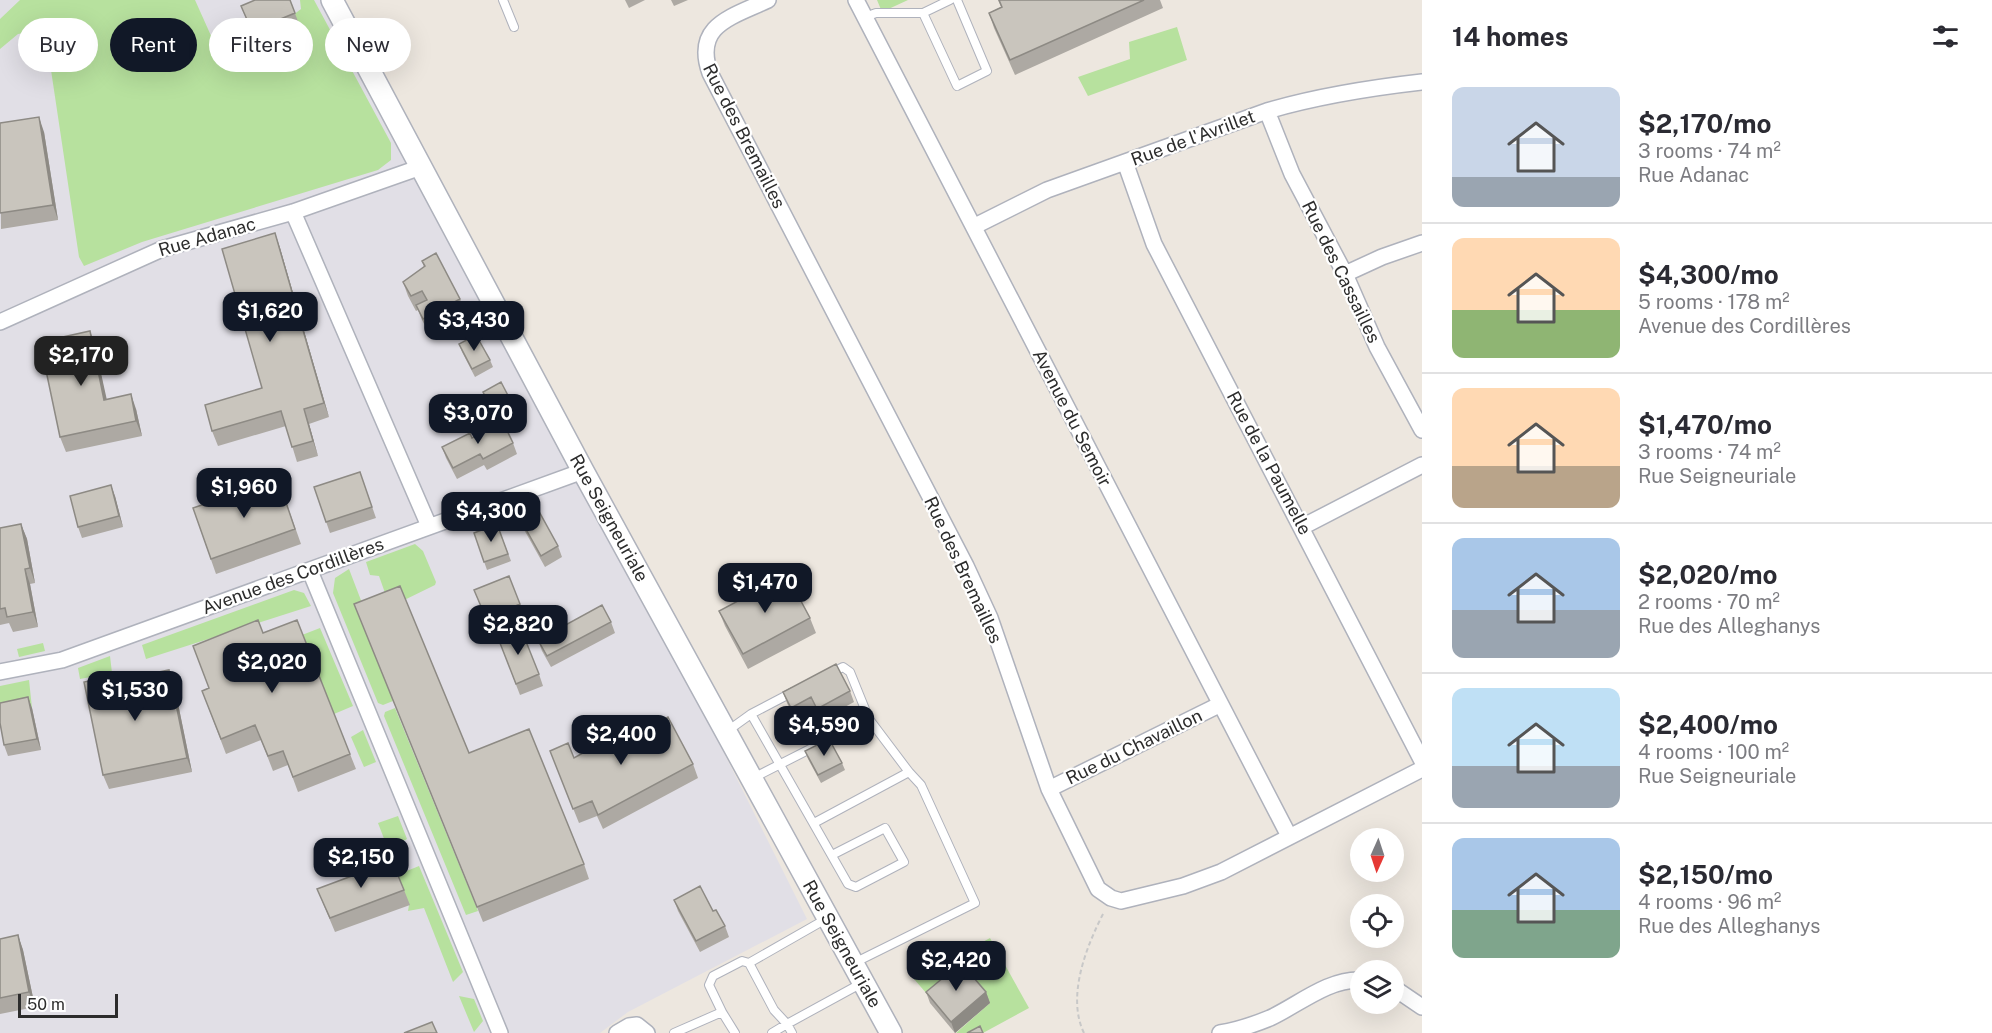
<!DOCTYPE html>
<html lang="en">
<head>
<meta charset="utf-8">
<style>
	:root { --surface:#fff; --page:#f2f2f3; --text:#2b2b33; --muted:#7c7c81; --line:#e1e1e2; --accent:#111827 }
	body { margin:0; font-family:"Public Sans",sans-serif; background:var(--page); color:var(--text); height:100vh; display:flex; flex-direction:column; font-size:22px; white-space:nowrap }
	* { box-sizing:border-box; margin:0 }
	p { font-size:20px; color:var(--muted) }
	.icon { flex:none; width:33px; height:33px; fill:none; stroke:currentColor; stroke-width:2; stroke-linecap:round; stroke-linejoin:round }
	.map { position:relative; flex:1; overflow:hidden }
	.drawer { display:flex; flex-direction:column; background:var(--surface); width:570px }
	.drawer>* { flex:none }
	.guide { position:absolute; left:18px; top:18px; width:570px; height:54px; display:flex; gap:12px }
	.needle { width:39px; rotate:183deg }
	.fabs { position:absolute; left:1350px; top:828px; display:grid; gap:12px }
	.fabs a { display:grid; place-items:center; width:54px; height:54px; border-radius:50%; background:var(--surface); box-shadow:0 6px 24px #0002; font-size:30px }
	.scale { position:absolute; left:18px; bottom:15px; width:100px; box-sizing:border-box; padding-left:6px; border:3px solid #2c2c2c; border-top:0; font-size:16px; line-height:21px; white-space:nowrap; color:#2c2c2c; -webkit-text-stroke:4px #fff; paint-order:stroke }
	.price { position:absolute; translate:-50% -51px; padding:0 14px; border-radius:12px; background:var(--accent); color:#fff; font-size:20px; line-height:39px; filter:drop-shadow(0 2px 3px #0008) }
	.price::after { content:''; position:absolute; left:50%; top:36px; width:18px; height:14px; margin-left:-9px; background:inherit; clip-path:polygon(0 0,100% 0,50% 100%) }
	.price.current { background:#222; color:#fff }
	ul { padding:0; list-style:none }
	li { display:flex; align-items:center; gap:18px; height:150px; padding:0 30px }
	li+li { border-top:2px solid var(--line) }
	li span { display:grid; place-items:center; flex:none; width:168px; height:120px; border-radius:12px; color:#555 }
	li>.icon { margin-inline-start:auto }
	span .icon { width:72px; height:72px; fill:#fffc; stroke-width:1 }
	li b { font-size:26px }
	h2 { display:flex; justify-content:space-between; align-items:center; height:72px; padding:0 30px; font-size:26px }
	.pill { padding:0 21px; border-radius:27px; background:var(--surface); box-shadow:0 6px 24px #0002; font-size:21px; line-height:54px }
	.pill.current { background:var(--accent); color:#fff }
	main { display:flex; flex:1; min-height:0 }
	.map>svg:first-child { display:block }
	.industrial { fill:#e1dfe6 }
	.green { fill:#b7e19e }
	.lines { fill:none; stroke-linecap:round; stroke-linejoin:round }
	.lane-casing { stroke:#afb2bc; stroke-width:10 }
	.street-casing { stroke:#afb2bc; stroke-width:18 }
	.secondary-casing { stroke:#afb2bc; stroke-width:24 }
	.path { stroke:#c8c8c8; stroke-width:2; stroke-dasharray:4.5 3; stroke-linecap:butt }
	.lane { stroke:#fff; stroke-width:8 }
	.street { stroke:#fff; stroke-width:15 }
	.secondary { stroke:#fff; stroke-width:21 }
	.wall { fill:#ada9a3 }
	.shaded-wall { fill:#8d8a84 }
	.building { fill:#c9c5bd; stroke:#8d8a84; stroke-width:1.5 }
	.labels { text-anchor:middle; stroke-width:4.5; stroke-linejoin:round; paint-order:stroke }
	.street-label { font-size:18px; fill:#2c2c2c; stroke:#fff }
</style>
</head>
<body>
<main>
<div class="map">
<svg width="1422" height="1033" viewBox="0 0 1422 1033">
	<rect width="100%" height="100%" fill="#ede7df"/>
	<path class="industrial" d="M0,0H332L583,471L807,919L628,1012L600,1033H0Z"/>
	<path class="green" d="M20,0H195L221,58L255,44L301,9L300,0H314L391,143V160L378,170L142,242L84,266L79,257L45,30L18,34L0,49V19Z
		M877,0H908L882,12Z
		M1177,27L1187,60L1088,96L1078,77L1130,59L1129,42Z
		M415,544L423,551L436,582L435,585L390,607L379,576L370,575L366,562Z
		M349,569L367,616L393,701L383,705L378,703L333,593L335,578Z
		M294,590L304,593L311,606L146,659L142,645Z
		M320,628L353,706L334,714L302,635Z
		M43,643L45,651L19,657L17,649Z
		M110,656L112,673L80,679L78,668Z
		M29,680L32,708L0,715V686Z
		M395,708L478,911L466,915L384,716L385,712Z
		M363,730L376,762L364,767L351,737Z
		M398,816L407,839L388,849L378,823Z
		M419,866L463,972L453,982L424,908L408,911L409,905L397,875Z
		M990,938L1029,1008L983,1033H956L990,1003L933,1001L914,979Z
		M459,996L474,999L483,1021L474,1032Z"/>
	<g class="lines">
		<g class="lane-casing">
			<path id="lane" d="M503,0L514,27
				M923,13L957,86L987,71L957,0
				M865,17L876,13H923L950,0
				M751,714L848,884L856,887L904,862L885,828L832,855
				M726,732L751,714L793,692
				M753,778L869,719L850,672L843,667L831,673
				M814,823L909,772L869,719
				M826,919L749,963L774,1010L787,1024L862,983
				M854,963L975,903L921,785L909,772
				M722,1012L709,985L713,976L742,961L749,963
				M674,1033L722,1012L735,1033
				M772,1033L787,1024L792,1033"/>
		</g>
		<g class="street-casing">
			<path id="street" d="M768,0C732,17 693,25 710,73L966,566L990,618L1049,789L1098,889L1111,898L1121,901L1183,886L1221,872L1422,769
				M856,0L1289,836
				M1267,111L1292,174L1345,274L1377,347L1422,430
				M1125,162L1154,244L1422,761
				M293,212L429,526
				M975,226L1047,190L1267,111C1318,96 1369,88 1422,82
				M1345,274L1382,257L1422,243
				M0,322L162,249L293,212L421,167
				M1302,527L1422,465
				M310,571L500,1033
				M0,672L62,660L583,471
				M1049,789L1219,705
				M1394,988L1422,1007
				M617,1033L629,1026L637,1025L647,1033
				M1220,1033C1238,1030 1253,1025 1270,1018C1298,1005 1328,979 1360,980"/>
		</g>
		<g class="secondary-casing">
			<path id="secondary" d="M332,0L583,471L891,1033"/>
		</g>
		<path class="path" d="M1084,1033C1066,996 1087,945 1104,912"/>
		<use href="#lane" class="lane"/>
		<use href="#street" class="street"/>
		<use href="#secondary" class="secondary"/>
	</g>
	<path class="wall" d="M290,0L299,24L256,42L241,6Z
		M625,0H645L629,8Z
		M671,0H688L674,6Z
		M998,0H1160L1163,8L1015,75L994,28L989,13L1001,7Z
		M0,123L44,132L58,220L1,229Z
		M275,233L280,248L329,417L309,424L318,456L297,462L286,426L218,446L212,431L262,388Z
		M422,261L460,299L466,314L429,333L422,320L418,310L416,311L408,296L403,282L424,267Z
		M90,331L95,346L106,399L136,409L142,436L66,452L60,437Z
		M459,344L490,360L493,367L475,377L462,352Z
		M483,392L513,405L516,413L498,422L486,399Z
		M472,438L513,443L517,454L487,470L484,465L457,479L446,458L442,447Z
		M360,472L376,518L330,533L314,487Z
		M278,479L301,544L216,574L193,508Z
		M115,496L123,527L82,538L78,527Z
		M518,515L558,546L562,557L545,567L522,526Z
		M21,524L27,539L35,583L30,584L38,627L13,632L9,623L0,625V528Z
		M497,524L511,561L487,570L474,533Z
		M474,590L520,604L524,615L516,619L518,626L493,636Z
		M354,604L469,753L584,864L589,879L483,922Z
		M719,611L810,618L816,633L748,669L725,626Z
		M611,622L615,633L551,667L542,651L538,640Z
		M263,633L350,754L356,769L298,792L288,765L273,771L261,740L226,754L202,691L209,688Z
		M498,638L539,674L543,686L520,695Z
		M109,677L110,681L174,684L192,772L109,789L103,775Z
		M850,691L854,702L821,720L815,708L795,719L787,703L783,692Z
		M32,708L41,750L8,756L4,745Z
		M641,732L693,764L698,778L603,829L597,816L579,823L550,751L574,758Z
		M805,751L842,763L845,770L821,783L808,759Z
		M317,889L404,890L410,905L335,932Z
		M674,900L713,911L725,926L729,937L700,952L678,911Z
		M18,935L23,950L35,1007L0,1014V939Z
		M926,992H986L990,1003L955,1033L930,1003Z"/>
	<path class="shaded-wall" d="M39,117L44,132L58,220L53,205Z
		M275,233L280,248L329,417L324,403Z
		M90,331L95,346L110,414L104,400Z
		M131,394L136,409L142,436L136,421Z
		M304,409L309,424L318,456L313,441Z
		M111,485L115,496L123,527L119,516Z
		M21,524L27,539L35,583L30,568Z
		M25,569L30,584L38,627L33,612Z
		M169,670L174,684L192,772L187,758Z
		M28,697L32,708L41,750L37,739Z
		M18,935L23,950L35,1007L29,992Z
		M986,992L990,1003L955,1033L951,1022Z"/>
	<path class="building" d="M255,0H290L295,13L252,31L241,6Z
		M999,0H1144L1010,60L989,13L1002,7Z
		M39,117L53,205L0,213V123Z
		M275,233L324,403L304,409L313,441L292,447L281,411L212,431L205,405L262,388L222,249Z
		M436,253L460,299L423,319L416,305L427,300L422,291L411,296L403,282L425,266L422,261Z
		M90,331L104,400L131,394L136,421L60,437L40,342Z
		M476,335L490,360L472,369L459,344Z
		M501,382L513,405L495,415L483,392Z
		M503,422L513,443L483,459L480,454L453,468L442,447L470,433L472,438Z
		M360,472L372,507L326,522L314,487Z
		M278,479L295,529L211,559L193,508Z
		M111,485L119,516L78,527L70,496Z
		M536,506L558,546L541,556L518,515Z
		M21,524L30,568L25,569L33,612L7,617L5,608L0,609V528Z
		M497,524L508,554L484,562L474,533Z
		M787,575L810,618L743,654L719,611Z
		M509,576L520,604L511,608L514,615L489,625L474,590Z
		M400,586L469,753L529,729L584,864L477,907L354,604Z
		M602,605L611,622L547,656L538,640Z
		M258,620L263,633L297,620L350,754L293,777L283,751L268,756L255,725L221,739L202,691L209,688L193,646Z
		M521,629L539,674L516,684L498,638Z
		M836,664L850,691L817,709L811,697L791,708L783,692Z
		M169,670L187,758L103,775L84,682L109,677L110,682Z
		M28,697L37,739L4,745L0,723V703Z
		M668,717L693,764L598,815L592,801L573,809L550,751L568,743L574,758L637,723L641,732Z
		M829,739L842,763L818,775L805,751Z
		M392,861L404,890L330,918L317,889Z
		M700,886L713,911L716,910L725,926L696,941L674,900Z
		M18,935L29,992L0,998V939Z
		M961,963L986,992L951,1022L926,992Z
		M432,1022L437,1033H404Z
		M980,1026L983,1033H967Z"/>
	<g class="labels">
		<g class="street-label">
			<text transform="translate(744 136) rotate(63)" y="6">Rue des Bremailles</text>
			<text transform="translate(1193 138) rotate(-20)" y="6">Rue de l'Avrillet</text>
			<text transform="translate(207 237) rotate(-16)" y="6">Rue Adanac</text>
			<text transform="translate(1341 272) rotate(64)" y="6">Rue des Cassailles</text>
			<text transform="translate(1072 418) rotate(63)" y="6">Avenue du Semoir</text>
			<text transform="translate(1269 463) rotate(62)" y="6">Rue de la Paumelle</text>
			<text transform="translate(609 518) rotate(61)" y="6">Rue Seigneuriale</text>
			<text transform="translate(963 570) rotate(65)" y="6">Rue des Bremailles</text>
			<text transform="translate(293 576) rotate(-20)" y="6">Avenue des Cordillères</text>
			<text transform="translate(1134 747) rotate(-26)" y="6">Rue du Chavaillon</text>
			<text transform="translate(842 944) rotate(61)" y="6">Rue Seigneuriale</text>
		</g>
	</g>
</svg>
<div class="fabs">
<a><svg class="needle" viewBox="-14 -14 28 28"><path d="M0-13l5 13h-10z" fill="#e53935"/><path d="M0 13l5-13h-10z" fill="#7c7c81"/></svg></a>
<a><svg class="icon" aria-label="locate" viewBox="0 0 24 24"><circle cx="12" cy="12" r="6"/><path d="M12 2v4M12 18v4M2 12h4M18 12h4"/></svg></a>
<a><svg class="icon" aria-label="layers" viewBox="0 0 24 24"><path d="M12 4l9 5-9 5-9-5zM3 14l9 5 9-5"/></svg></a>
</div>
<div class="scale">50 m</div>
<b class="price" style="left:270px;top:343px">$1,620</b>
<b class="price" style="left:474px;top:352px">$3,430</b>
<b class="price current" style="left:81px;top:387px">$2,170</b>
<b class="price" style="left:478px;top:445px">$3,070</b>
<b class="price" style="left:244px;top:519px">$1,960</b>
<b class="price" style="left:491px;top:543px">$4,300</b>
<b class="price" style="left:765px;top:614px">$1,470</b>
<b class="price" style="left:518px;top:656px">$2,820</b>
<b class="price" style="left:272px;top:694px">$2,020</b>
<b class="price" style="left:135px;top:722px">$1,530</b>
<b class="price" style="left:824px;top:757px">$4,590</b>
<b class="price" style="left:621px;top:766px">$2,400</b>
<b class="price" style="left:361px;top:889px">$2,150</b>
<b class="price" style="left:956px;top:992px">$2,420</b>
<div class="guide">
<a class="pill">Buy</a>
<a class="pill current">Rent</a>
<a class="pill">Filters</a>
<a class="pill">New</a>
</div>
</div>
<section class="drawer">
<h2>14 homes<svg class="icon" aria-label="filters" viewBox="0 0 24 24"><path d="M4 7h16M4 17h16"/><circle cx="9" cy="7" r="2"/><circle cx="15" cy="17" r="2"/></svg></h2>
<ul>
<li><span style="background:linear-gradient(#c9d6e8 75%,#9aa5b1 0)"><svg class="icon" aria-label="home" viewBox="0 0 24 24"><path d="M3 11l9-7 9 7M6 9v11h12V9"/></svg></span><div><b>$2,170/mo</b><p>3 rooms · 74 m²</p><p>Rue Adanac</p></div></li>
<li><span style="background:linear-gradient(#ffd9b3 60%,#8fb573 0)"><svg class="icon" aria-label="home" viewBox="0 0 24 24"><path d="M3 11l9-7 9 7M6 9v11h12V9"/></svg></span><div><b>$4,300/mo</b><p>5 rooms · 178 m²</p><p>Avenue des Cordillères</p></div></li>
<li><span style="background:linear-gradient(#ffd9b3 65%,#b9a48a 0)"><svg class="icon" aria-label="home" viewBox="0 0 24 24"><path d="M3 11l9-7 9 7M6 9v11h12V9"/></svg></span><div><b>$1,470/mo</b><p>3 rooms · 74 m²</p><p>Rue Seigneuriale</p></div></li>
<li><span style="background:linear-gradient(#a9c7e8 60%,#9aa5b1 0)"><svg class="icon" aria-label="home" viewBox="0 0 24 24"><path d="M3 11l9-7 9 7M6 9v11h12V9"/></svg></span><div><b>$2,020/mo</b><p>2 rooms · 70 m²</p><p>Rue des Alleghanys</p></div></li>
<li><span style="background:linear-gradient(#bfe0f5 65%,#9aa5b1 0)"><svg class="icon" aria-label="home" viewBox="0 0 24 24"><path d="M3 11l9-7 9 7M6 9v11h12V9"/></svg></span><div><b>$2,400/mo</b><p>4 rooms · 100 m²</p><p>Rue Seigneuriale</p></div></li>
<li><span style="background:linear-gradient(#a9c7e8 60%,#7fa58c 0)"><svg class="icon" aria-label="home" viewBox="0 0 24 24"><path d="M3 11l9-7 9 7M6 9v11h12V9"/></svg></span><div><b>$2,150/mo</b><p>4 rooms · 96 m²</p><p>Rue des Alleghanys</p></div></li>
</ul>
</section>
</main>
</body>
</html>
